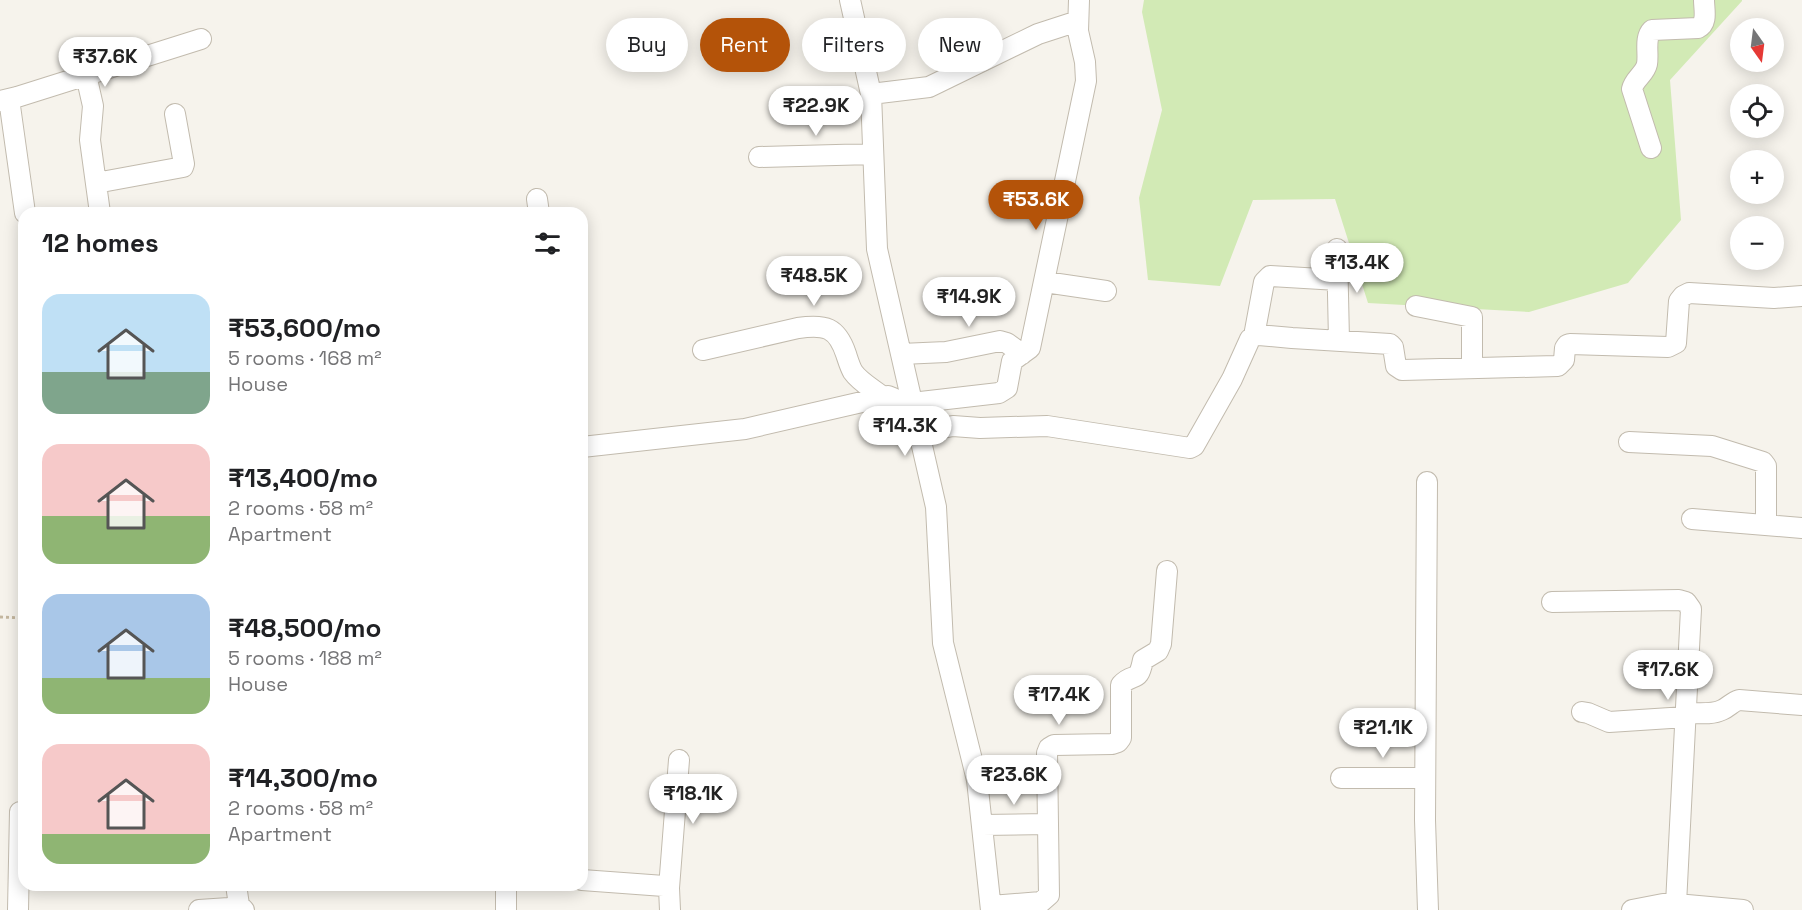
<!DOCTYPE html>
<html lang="en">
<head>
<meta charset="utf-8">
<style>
	:root { --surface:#fff; --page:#f6f6f6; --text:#202124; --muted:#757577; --accent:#b45309 }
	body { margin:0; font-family:"Space Grotesk",sans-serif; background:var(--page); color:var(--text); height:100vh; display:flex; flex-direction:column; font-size:22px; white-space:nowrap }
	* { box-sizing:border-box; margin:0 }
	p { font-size:20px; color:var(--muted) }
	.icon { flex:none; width:33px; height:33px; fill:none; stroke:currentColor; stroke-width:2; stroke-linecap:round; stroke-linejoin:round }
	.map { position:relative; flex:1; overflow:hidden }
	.details { position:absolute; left:18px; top:207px; width:570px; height:684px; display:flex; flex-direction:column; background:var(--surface); border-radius:18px; box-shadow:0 3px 15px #0003 }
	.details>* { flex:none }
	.top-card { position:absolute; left:606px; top:18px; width:570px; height:54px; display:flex; gap:12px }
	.needle { width:39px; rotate:166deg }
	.fabs { position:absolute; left:1730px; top:18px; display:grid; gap:12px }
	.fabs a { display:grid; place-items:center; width:54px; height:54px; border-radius:50%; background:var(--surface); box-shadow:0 3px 15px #0003; font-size:30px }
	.price { position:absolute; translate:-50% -51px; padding:0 14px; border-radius:21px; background:#fff; color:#222; font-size:20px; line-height:39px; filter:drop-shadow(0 2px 3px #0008) }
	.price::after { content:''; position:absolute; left:50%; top:36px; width:18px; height:14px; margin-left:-9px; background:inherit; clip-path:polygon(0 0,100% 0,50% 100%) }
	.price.on { background:var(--accent); color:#fff }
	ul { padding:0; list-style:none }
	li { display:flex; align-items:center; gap:18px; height:150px; padding:0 24px }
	li span { display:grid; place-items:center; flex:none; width:168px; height:120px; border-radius:18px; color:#555 }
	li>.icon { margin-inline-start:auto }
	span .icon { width:72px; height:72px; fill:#fffc; stroke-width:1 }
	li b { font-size:26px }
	h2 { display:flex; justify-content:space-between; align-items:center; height:72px; padding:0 24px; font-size:26px }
	.pill { padding:0 21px; border-radius:27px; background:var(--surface); box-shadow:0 3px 15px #0003; font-size:21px; line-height:54px }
	.pill.on { background:var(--accent); color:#fff }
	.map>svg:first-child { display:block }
	.green { fill:#d2eab5 }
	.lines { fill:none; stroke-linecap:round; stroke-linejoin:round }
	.minor-casing { stroke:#c2bbae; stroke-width:22 }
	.path { stroke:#c4b79f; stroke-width:3; stroke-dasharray:3 3; stroke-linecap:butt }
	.minor { stroke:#fff; stroke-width:20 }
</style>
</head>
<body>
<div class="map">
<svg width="1802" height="910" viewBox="0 0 1802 910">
	<rect width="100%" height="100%" fill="#f6f3ec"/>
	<path class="green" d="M1144,0H1742V1L1670,80L1681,220L1628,283L1529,312L1368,303L1335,199L1253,200L1220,286L1148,280L1139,198L1162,110L1142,12Z"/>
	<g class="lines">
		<g class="minor-casing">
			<path id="minor" d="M850,0L871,94L877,249L936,507L943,643L977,780L991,910
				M86,75L93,106L90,140L100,213
				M871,94L929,87L1038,34L1078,21
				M9,99L25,213
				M0,101L17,97L201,39
				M1651,148L1632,89C1634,79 1645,74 1647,64C1649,53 1644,38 1652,30L1698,28C1708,23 1704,10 1704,0
				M759,157L873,154
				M96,183L183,167L184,164L175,114
				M537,199L539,213
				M1337,249L1339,340
				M1045,282L1106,291
				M1416,306L1472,317V368
				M1254,336L1264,282L1270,276L1338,280
				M703,350L798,328C825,324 837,327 846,354C848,360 850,367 853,372C860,382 873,389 883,397
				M901,354L946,352L1000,341L1007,343L1022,354
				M912,403L999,393L1007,388L1012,361L1030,348L1086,81L1085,62L1078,31L1079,0
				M1629,442L1712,446L1763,462L1766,466V525
				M582,447L745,429L888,396L893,398C900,422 899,423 920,437L937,429L953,426L980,428L1047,426L1190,448L1194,446L1232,379L1250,339L1254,336L1259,335L1292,338L1390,344L1393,347L1396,366L1402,370L1558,366L1564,360L1565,348L1567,345L1570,344L1668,347L1676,343L1679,301L1683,296L1689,293L1774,298L1802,296
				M1427,482L1425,820L1428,910
				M1692,519L1802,528
				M1552,602L1679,600L1686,602L1691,609L1676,904
				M1582,712L1588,713L1609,722L1686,717
				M1686,713C1697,713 1712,715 1722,710C1729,707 1732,702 1739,700L1802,705
				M1341,778H1425
				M982,825L1048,824
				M582,880L664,886L669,888L670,910
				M236,885L239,905L244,910
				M506,885V910
				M669,888L679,760
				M991,906L1041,902L1049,895L1047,753L1049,748L1054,745L1112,744L1118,742L1121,738V685C1134,671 1138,685 1143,660L1158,651L1161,644L1167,571
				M18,910L20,812
				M199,910L229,908L239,905
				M1632,910L1663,904H1676L1743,910"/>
		</g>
		<path class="path" d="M0,617L24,618"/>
		<use href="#minor" class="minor"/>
	</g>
</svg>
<div class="fabs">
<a><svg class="needle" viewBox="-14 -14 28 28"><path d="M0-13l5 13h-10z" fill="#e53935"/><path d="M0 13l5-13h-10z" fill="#757577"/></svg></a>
<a><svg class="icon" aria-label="locate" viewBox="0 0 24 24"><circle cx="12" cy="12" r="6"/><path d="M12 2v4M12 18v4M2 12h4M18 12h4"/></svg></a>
<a>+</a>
<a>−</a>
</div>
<b class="price" style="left:105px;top:88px">₹37.6K</b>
<b class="price" style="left:816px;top:137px">₹22.9K</b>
<b class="price on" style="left:1036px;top:231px">₹53.6K</b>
<b class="price" style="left:1357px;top:294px">₹13.4K</b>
<b class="price" style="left:814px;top:307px">₹48.5K</b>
<b class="price" style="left:969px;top:328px">₹14.9K</b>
<b class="price" style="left:905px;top:457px">₹14.3K</b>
<b class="price" style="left:1668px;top:701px">₹17.6K</b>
<b class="price" style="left:1059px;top:726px">₹17.4K</b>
<b class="price" style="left:1383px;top:759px">₹21.1K</b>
<b class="price" style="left:1014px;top:806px">₹23.6K</b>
<b class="price" style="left:693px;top:825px">₹18.1K</b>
<div class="top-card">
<a class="pill">Buy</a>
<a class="pill on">Rent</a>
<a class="pill">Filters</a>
<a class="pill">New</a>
</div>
<section class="details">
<h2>12 homes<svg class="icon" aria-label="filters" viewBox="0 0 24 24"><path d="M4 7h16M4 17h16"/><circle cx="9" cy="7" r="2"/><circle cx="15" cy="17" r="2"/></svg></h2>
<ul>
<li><span style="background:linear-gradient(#bfe0f5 65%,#7fa58c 0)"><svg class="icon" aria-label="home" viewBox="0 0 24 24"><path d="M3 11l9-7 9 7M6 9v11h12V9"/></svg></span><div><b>₹53,600/mo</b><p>5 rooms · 168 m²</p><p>House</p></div></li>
<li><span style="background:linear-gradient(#f6c9c9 60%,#8fb573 0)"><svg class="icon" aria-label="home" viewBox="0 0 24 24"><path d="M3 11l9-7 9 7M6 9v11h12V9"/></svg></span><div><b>₹13,400/mo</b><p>2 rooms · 58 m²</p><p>Apartment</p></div></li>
<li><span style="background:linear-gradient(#a9c7e8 70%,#8fb573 0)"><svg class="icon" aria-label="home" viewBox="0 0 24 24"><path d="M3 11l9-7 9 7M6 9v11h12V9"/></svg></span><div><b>₹48,500/mo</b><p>5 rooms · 188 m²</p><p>House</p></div></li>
<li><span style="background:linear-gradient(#f6c9c9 75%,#8fb573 0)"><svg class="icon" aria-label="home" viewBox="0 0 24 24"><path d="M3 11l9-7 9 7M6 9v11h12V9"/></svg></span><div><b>₹14,300/mo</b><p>2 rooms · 58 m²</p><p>Apartment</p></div></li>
</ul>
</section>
</div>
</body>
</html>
